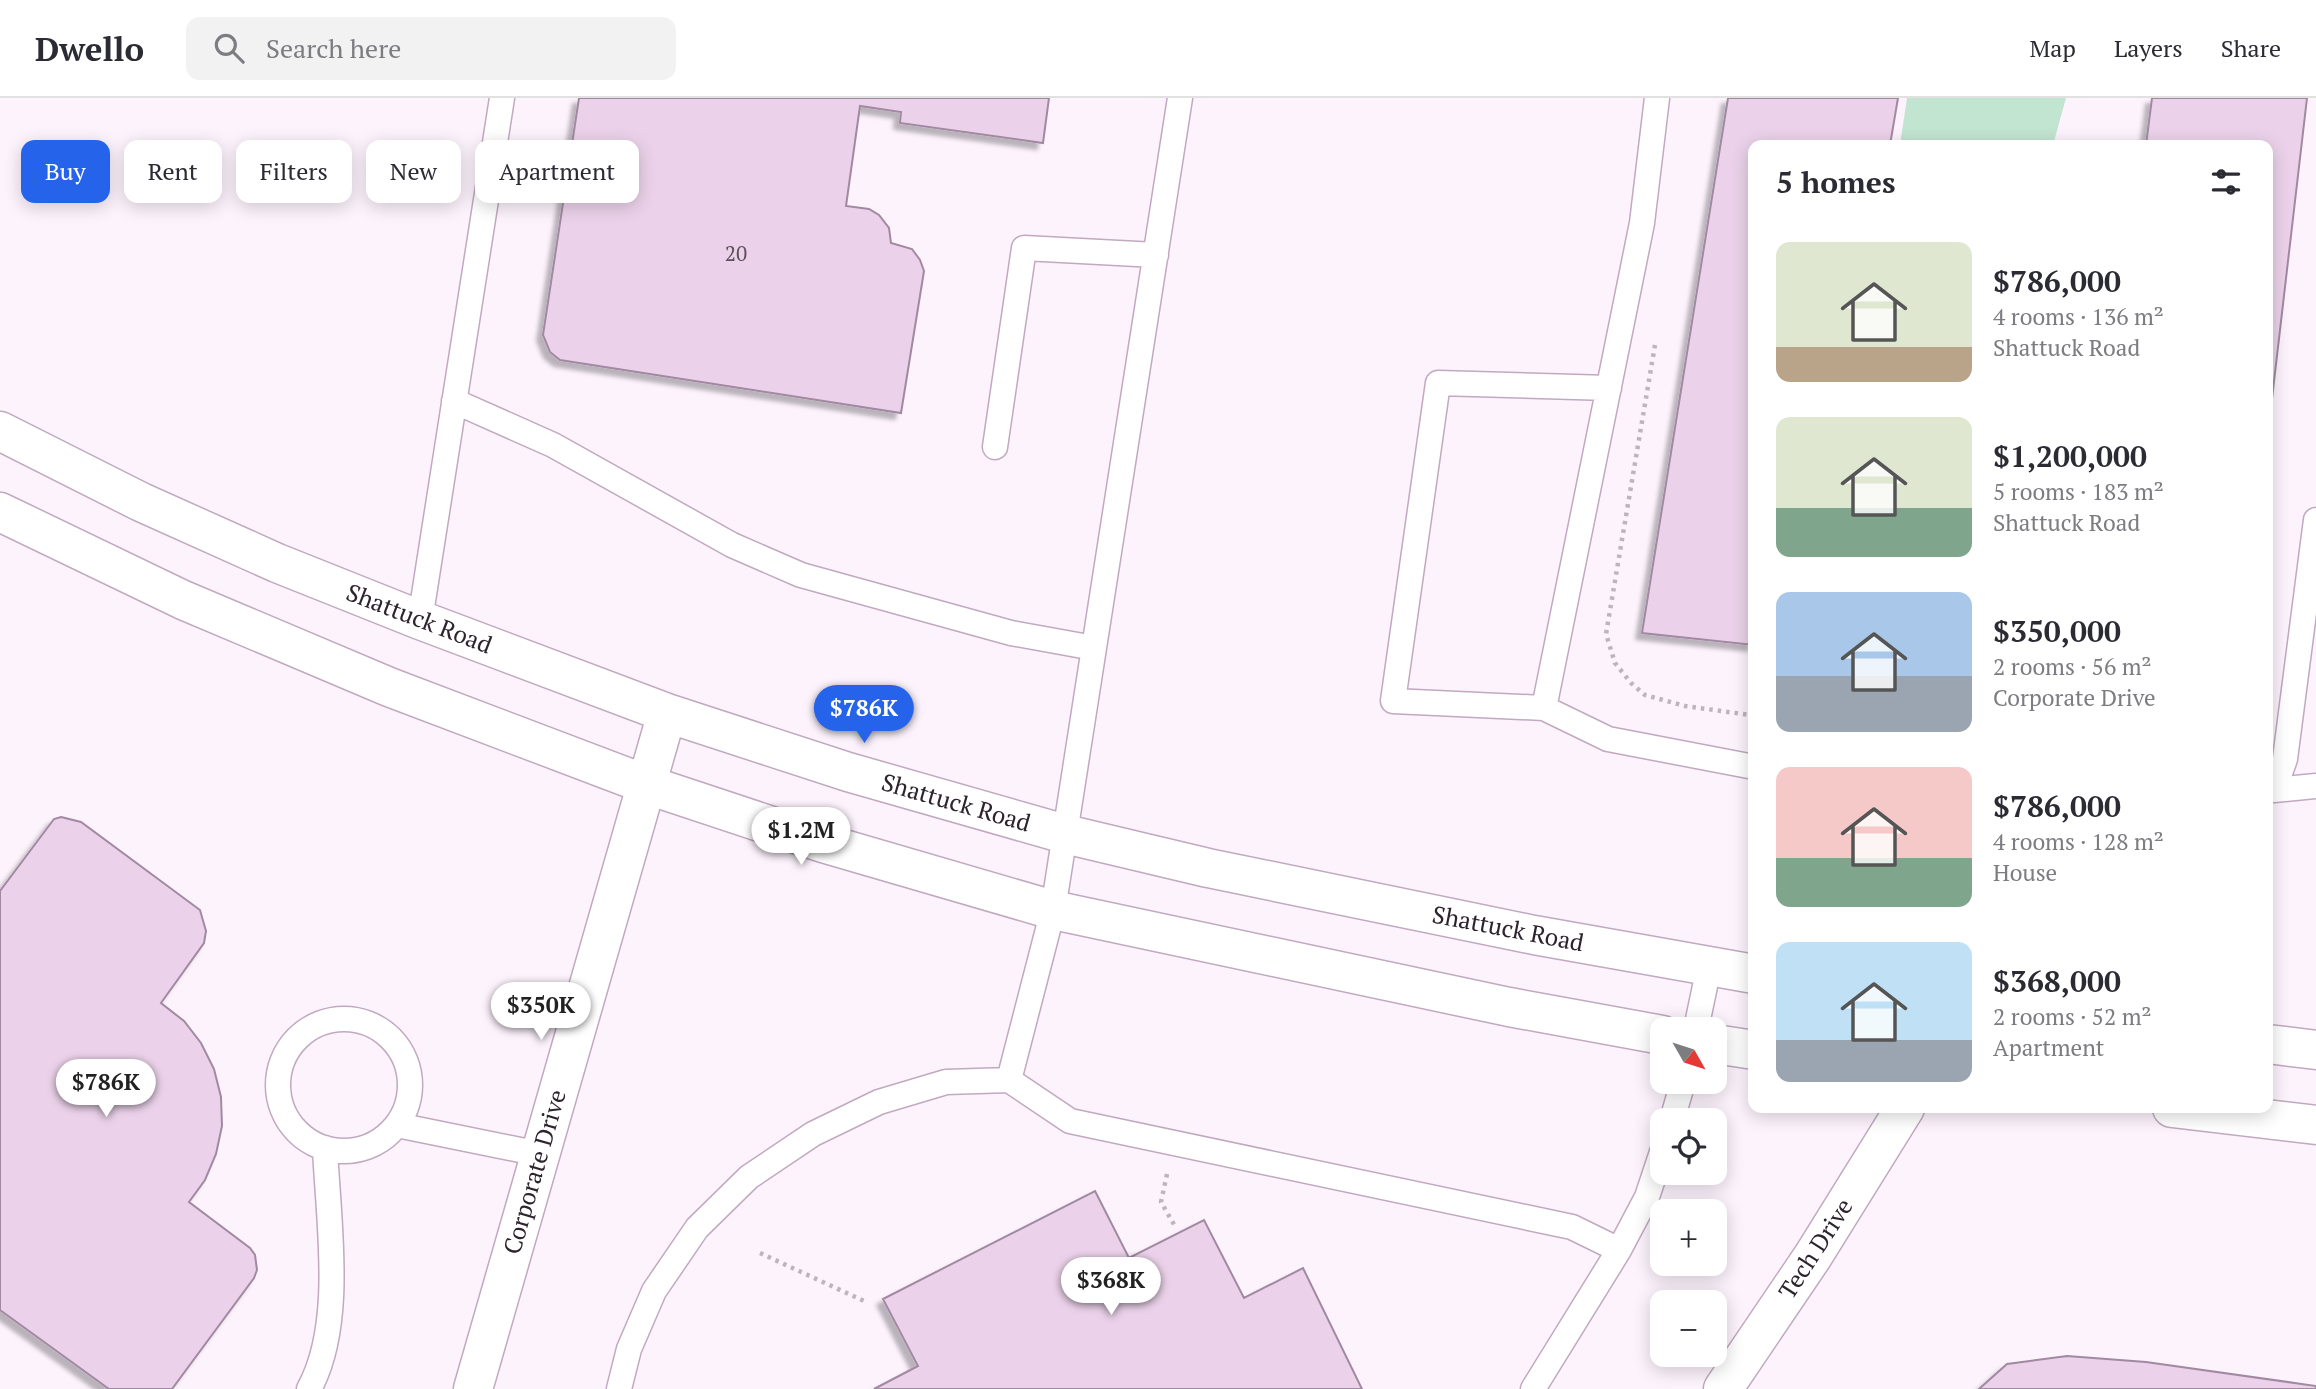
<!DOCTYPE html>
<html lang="en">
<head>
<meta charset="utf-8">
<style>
	:root { --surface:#fff; --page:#f2f2f3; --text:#2b2b33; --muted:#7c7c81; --line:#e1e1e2; --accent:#2563eb }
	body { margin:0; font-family:"PT Serif",serif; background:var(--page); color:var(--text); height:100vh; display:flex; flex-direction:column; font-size:26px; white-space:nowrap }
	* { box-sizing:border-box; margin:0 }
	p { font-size:23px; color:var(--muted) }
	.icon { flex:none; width:38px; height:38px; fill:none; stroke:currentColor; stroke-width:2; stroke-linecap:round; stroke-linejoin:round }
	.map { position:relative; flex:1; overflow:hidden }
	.sheet { position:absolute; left:1748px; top:42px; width:525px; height:973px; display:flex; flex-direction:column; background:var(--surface); border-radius:14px; box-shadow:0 4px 18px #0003 }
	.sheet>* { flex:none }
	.top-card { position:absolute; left:21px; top:42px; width:665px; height:63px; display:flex; gap:14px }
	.needle { width:46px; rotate:129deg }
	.fabs { position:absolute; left:1650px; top:919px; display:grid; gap:14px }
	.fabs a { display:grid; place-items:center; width:77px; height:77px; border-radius:14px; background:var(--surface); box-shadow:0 4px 18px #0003; font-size:35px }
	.price { position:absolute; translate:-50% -60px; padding:0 16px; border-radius:24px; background:#fff; color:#222; font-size:23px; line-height:46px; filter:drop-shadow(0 2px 4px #0008) }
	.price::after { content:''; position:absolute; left:50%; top:42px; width:21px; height:16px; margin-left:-10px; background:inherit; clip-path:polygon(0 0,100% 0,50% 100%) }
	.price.active { background:var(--accent); color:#fff }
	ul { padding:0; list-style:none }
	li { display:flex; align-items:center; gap:21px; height:175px; padding:0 28px }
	li span { display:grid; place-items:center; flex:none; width:196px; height:140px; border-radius:14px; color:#555 }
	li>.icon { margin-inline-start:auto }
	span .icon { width:84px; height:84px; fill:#fffc; stroke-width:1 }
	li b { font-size:30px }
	h2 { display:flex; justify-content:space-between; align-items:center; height:84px; padding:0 28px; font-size:30px }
	.chip { padding:0 24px; border-radius:14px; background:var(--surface); box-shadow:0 4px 18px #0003; font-size:24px; line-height:63px }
	.chip.active { background:var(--accent); color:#fff }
	header { display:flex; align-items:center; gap:42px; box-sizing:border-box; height:98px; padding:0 35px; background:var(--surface); border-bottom:2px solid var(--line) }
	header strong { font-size:33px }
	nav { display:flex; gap:38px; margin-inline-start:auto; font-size:24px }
	.search { width:490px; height:63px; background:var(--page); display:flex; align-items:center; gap:18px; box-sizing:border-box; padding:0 24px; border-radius:14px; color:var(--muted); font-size:26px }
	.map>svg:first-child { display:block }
	.green { fill:#c2e5d1 }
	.building { fill:#ebd2ea; stroke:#a18aa1; stroke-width:2; filter:url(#shadow) }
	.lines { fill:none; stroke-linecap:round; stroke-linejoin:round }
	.service-casing { stroke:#c1a9c0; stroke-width:27 }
	.minor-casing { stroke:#c1a9c0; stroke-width:41 }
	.path { stroke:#bdb4bd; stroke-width:4.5; stroke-dasharray:3.5 5; stroke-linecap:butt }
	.service { stroke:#fff; stroke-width:24 }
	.minor { stroke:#fff; stroke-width:38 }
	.labels { text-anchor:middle; stroke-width:7; stroke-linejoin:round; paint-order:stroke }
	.number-label { font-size:21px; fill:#5c505c }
	.street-label { font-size:24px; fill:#2d242d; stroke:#fff }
</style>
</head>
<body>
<header>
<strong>Dwello</strong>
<div class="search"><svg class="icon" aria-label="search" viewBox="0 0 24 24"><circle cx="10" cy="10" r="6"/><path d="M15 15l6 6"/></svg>Search here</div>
<nav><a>Map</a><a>Layers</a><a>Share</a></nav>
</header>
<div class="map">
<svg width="2316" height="1291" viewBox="0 0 2316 1291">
	<defs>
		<filter id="shadow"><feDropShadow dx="-6" dy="6" stdDeviation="2" flood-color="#0004"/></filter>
	</defs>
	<rect width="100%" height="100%" fill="#fdf3fd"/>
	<path class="green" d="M1907,0H2066L2053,47H1900Z"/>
	<path class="building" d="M579,0H1049L1043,45L900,25L901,14L860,8L846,108L869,111L879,117L889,130L891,145L912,151L920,162L924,173L901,315L560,262L550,254L543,237Z
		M1728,0H1898L1890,47H1754V547L1642,535Z
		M2152,0H2307L2268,335V47H2146Z
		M61,719L81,724L200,812L206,833L204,845L161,905L184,923L201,945L214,971L221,999L222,1028L216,1056L205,1082L189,1104L250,1150L255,1157L257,1172L254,1180L172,1291H109L0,1212V793L54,721Z
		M1095,1093L1129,1160L1204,1122L1244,1200L1303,1170L1362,1291H874L918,1268L883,1201Z
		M2067,1258L2146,1264L2316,1288V1291H1979L2007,1266Z"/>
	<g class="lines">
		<g class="service-casing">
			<path id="service" d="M1657,0L1642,125L1544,610L1608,641L1754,669
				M454,303L553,347L732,447L801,477L1011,535L1094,550
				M995,349L1024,150L1156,157
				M2316,422L2285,661L2274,692L2316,688
				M420,522L502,0
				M1544,610L1393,603L1438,285L1609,290
				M278 987a66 66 0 1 1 132 0a66 66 0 1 1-132 0Z
				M1696,931L1709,869
				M1009,982L1053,812L1180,0
				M1672,1022L1683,984
				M397,1027L540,1056
				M1619,1152L1647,1099L1662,1054
				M309,1291C345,1226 328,1122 325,1050
				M619,1291L629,1251L654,1193L697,1130L749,1079L813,1036L879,1004L946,984L1009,982L1070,1023L1572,1129L1619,1152L1533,1291"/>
		</g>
		<g class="minor-casing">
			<path id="minor" d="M0,333L141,404L277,465L420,522L667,615L848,674L1065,736L1208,770L1534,837L1754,876
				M0,414L183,502L389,589L645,686L823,745L1053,812L1509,909L1662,937
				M1715,946L1754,952
				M2268,946L2316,952
				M2172,1010L2316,1027
				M473,1291L667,615
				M1723,1291L1813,1158L1905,1010"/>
		</g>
		<path class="path" d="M1655,247L1606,536L1615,565L1631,585L1645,597L1685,608L1750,617L1754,615
			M1167,1076L1161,1104L1176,1130
			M760,1155L864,1203"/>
		<use href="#service" class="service"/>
		<use href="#minor" class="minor"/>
	</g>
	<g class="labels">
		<g class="number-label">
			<text x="736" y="163">20</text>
		</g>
		<g class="street-label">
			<text transform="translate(419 521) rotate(21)" y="8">Shattuck Road</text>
			<text transform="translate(956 705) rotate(16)" y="8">Shattuck Road</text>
			<text transform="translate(1508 831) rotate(11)" y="8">Shattuck Road</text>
			<text transform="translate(535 1074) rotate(-74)" y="8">Corporate Drive</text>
			<text transform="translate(1816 1151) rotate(-57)" y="8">Tech Drive</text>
		</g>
	</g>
</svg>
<div class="fabs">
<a><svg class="needle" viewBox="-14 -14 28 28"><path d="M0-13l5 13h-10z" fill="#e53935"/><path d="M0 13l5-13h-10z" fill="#7c7c81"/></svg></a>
<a><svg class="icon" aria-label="locate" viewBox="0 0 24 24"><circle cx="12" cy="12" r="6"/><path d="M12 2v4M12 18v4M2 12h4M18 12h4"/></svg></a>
<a>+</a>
<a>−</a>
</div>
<b class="price active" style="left:864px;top:647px">$786K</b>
<b class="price" style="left:801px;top:769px">$1.2M</b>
<b class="price" style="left:541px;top:944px">$350K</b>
<b class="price" style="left:106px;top:1021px">$786K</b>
<b class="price" style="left:1111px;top:1219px">$368K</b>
<div class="top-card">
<a class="chip active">Buy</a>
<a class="chip">Rent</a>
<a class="chip">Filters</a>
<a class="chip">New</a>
<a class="chip">Apartment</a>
</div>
<section class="sheet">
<h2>5 homes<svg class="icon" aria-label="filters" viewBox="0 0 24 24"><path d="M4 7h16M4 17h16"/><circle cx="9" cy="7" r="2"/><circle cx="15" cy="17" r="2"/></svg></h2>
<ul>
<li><span style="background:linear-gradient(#dfe7d0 75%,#b9a48a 0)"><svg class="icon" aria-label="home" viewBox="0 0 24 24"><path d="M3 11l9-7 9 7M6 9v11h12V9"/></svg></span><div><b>$786,000</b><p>4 rooms · 136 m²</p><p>Shattuck Road</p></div></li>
<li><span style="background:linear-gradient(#dfe7d0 65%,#7fa58c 0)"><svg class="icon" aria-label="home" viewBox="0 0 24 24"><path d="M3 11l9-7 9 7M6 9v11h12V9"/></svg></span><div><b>$1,200,000</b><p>5 rooms · 183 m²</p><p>Shattuck Road</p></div></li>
<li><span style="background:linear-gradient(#a9c7e8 60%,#9aa5b1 0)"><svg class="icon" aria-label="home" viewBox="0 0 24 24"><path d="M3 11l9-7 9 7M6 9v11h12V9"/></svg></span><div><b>$350,000</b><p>2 rooms · 56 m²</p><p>Corporate Drive</p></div></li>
<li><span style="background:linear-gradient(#f6c9c9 65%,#7fa58c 0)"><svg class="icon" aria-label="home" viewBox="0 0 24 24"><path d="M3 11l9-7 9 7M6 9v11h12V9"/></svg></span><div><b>$786,000</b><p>4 rooms · 128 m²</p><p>House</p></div></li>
<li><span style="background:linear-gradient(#bfe0f5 70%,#9aa5b1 0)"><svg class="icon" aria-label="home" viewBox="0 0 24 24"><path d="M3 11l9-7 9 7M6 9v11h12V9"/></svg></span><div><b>$368,000</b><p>2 rooms · 52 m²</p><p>Apartment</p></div></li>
</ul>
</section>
</div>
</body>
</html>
